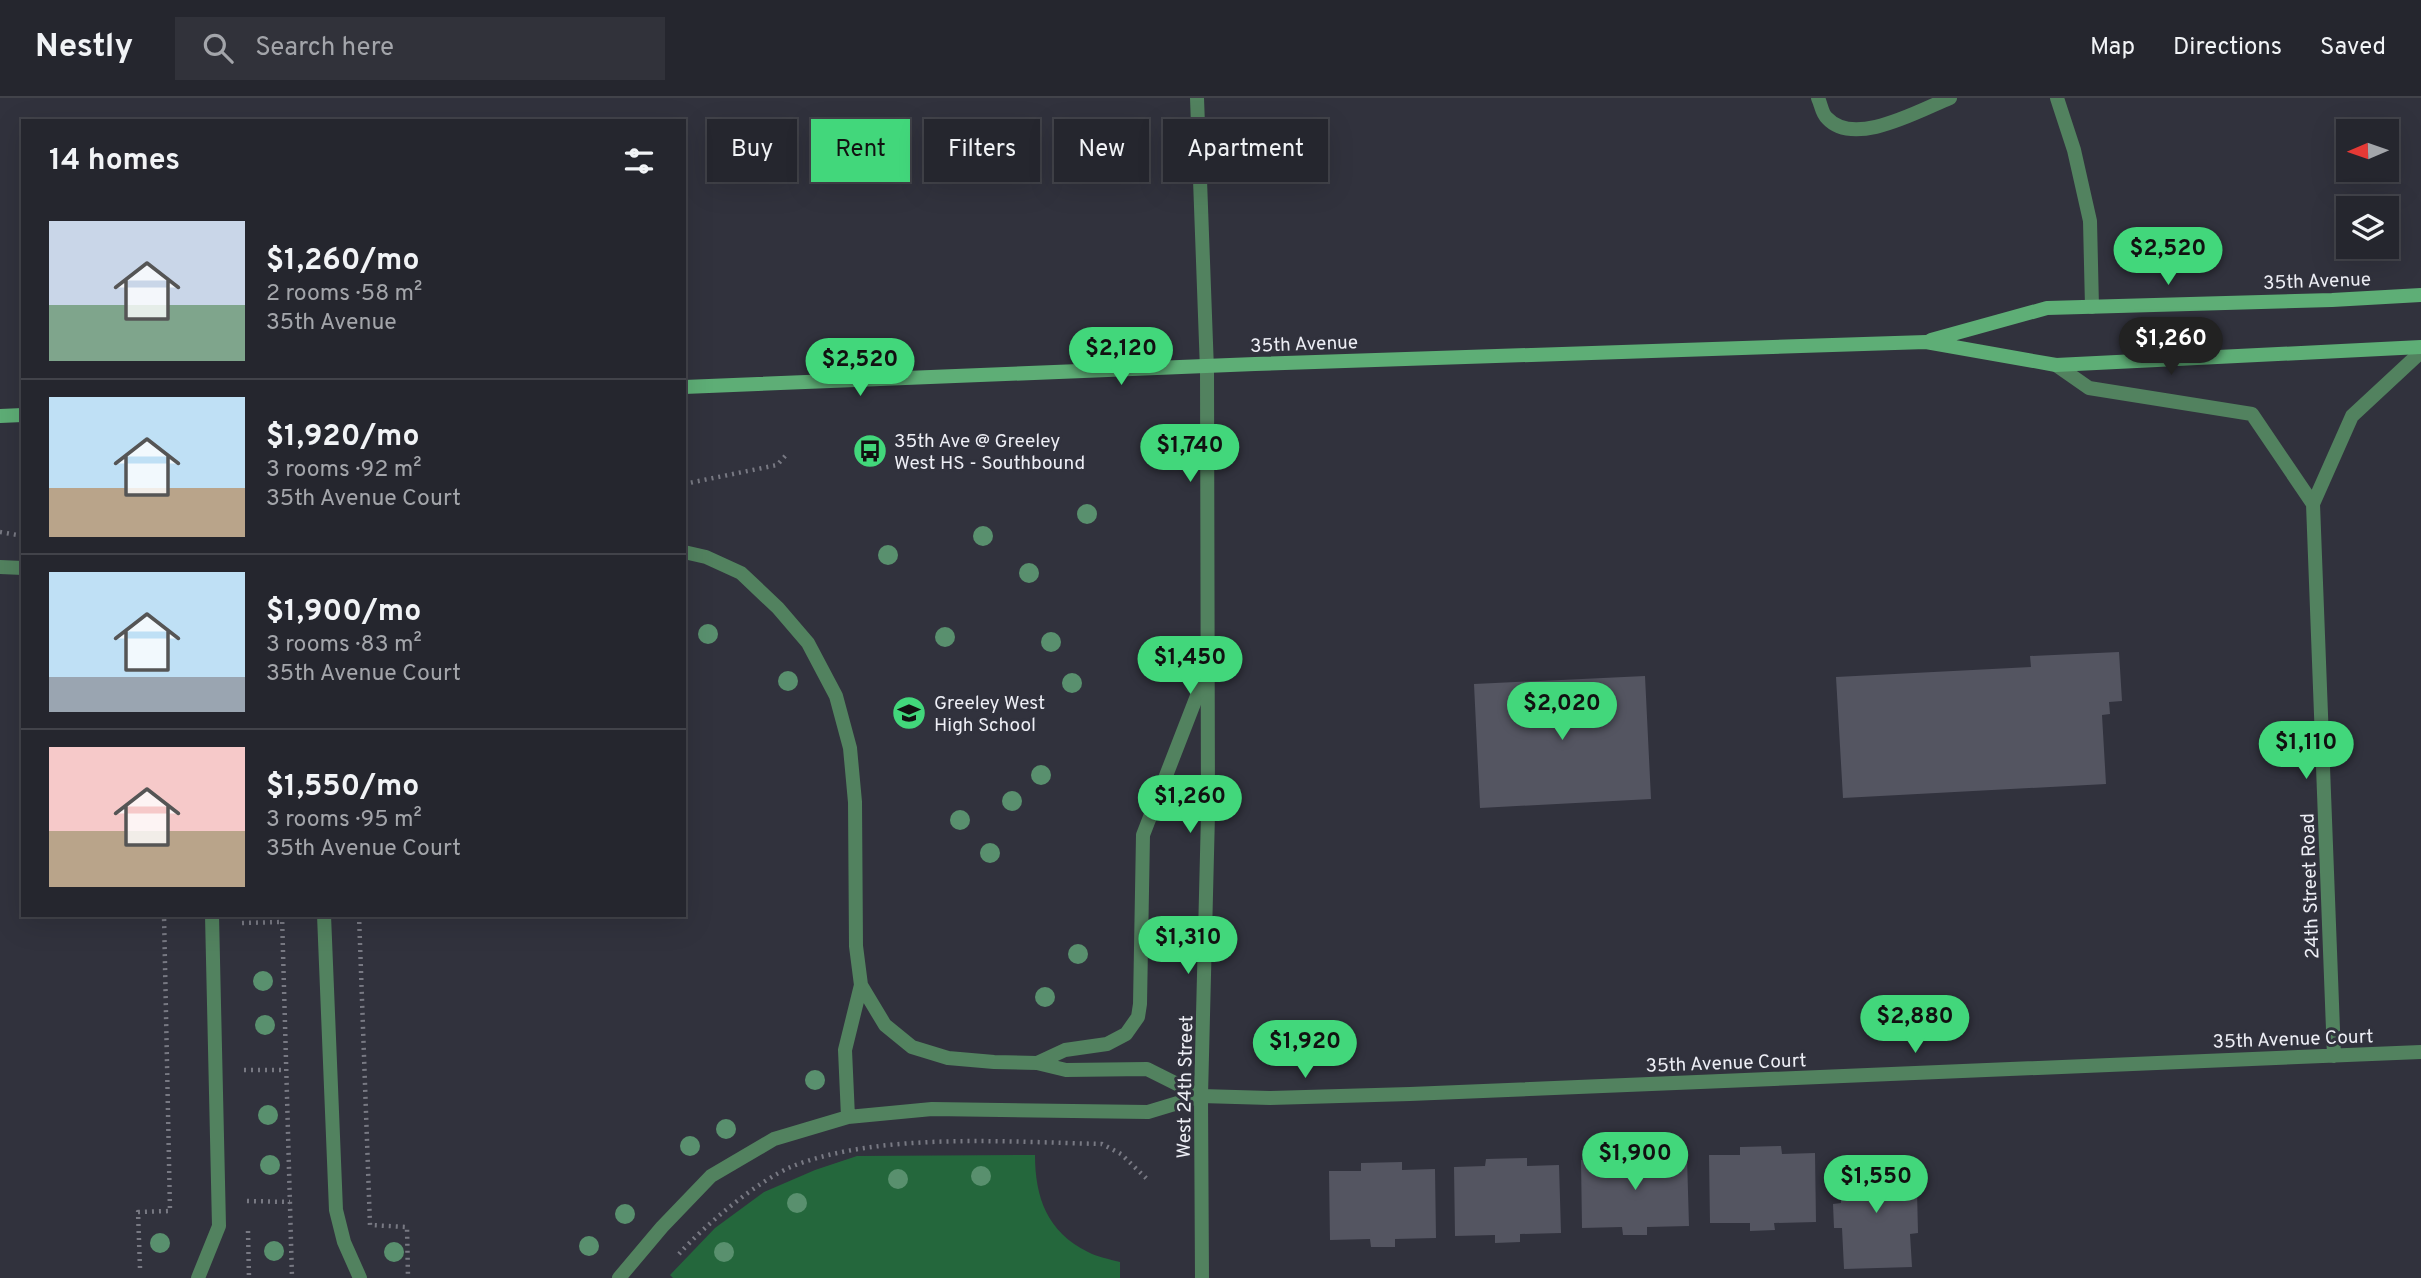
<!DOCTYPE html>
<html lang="en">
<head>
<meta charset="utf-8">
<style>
	:root { --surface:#25262e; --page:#31323a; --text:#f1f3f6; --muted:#a3a5aa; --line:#42434a; --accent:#42d77b }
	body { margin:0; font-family:Overpass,sans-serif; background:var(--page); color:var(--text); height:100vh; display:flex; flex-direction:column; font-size:26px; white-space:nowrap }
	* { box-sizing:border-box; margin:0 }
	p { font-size:23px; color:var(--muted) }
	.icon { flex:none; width:38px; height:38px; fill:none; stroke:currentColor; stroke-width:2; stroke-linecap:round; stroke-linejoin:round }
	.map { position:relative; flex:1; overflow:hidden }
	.side { position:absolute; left:21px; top:21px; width:665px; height:798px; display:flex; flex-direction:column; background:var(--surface); border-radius:0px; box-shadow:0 7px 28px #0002,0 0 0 2px var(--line) }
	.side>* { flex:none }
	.guide { position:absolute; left:707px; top:21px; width:665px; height:63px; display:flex; gap:14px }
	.needle { width:46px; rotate:268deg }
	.tools { position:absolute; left:2336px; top:21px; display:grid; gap:14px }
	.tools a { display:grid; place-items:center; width:63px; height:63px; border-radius:0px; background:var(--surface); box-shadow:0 7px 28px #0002,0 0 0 2px var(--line); font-size:35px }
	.price { position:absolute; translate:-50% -60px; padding:0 16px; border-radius:24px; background:var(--accent); color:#111; font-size:23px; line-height:46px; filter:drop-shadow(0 2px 4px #0008) }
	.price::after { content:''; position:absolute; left:50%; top:42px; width:21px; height:16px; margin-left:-10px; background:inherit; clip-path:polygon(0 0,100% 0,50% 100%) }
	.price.selected { background:#222; color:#fff }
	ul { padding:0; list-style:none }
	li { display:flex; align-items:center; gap:21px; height:175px; padding:0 28px }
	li+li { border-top:2px solid var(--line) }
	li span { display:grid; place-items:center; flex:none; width:196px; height:140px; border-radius:0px; color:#555 }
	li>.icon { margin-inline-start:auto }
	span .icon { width:84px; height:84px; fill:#fffc; stroke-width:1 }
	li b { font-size:30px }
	h2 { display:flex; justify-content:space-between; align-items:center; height:84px; padding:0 28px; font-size:30px }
	.chip { padding:0 24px; border-radius:0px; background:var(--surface); box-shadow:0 7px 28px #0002,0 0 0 2px var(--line); font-size:24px; line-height:63px }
	.chip.selected { background:var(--accent); color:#111 }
	header { display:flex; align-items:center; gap:42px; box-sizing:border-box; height:98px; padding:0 35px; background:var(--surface); border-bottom:2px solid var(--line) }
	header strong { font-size:33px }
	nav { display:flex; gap:38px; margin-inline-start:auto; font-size:24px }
	.search { width:490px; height:63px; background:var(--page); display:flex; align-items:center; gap:18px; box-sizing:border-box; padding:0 24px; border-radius:0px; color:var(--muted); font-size:26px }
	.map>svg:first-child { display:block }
	.green { fill:#24673c }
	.building { fill:#545561 }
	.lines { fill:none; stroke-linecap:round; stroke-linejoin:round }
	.path { stroke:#787983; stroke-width:4.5; stroke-dasharray:2 5; stroke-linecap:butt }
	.lane { stroke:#52825f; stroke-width:14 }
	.street { stroke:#52825f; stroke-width:14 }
	.secondary { stroke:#5eae76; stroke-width:14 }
	.tree { fill:#59906e }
	.labels { text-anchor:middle; stroke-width:6; stroke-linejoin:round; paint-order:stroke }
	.street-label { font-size:19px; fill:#edeef5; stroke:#31323d }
	.poi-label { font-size:19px; fill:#edeef5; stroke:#31323d; text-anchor:start }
</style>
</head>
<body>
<header>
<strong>Nestly</strong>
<div class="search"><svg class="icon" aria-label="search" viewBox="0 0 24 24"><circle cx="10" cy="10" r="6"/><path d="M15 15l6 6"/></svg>Search here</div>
<nav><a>Map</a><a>Directions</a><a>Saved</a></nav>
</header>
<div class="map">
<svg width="2421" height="1180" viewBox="0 0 2421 1180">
	<rect width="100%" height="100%" fill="#31323d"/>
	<path class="green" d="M1035,1057C1035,1099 1047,1134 1088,1154C1097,1159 1109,1161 1120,1164V1180H673L670,1177L715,1130L764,1094L815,1072L857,1058Z"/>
	<path class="building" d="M2119,554L2122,603L2109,604L2110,616L2102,617L2106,686L1843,700L1836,579L2031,569L2030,558Z
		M1645,578L1651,701L1480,710L1474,586Z
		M1781,1048L1782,1056L1815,1055L1816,1124L1774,1125L1775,1132L1750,1133V1125H1710L1709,1057H1740V1049Z
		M1654,1052V1060L1687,1059L1689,1128L1647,1129V1137H1623L1622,1129L1582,1130L1581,1062L1613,1061V1053Z
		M1527,1060V1068L1559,1067L1561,1135L1520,1136V1144L1495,1145V1137L1455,1138L1454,1069L1485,1068L1486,1061Z
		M1907,1062L1909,1094L1917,1093L1918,1135L1910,1136L1912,1169L1844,1171L1842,1130H1834L1833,1106L1841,1105L1839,1065Z
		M1402,1064V1072L1435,1071L1436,1140L1395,1141V1149H1371L1370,1141L1330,1142L1329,1073H1361V1065Z"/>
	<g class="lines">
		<path class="path" d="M684,386L777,367L788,355
			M0,434L23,438
			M282,817L292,1180
			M359,817L370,1127L407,1129L408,1180
			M242,825L282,824
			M244,972H286
			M247,1103L290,1104
			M248,1133L249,1180
			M679,1156C705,1127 757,1083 793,1068C881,1034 1008,1044 1102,1046L1121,1056L1147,1081
			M140,1170L138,1114L170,1113L164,817"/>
		<path class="lane" d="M1818,0C1821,6 1822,16 1827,20C1854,50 1920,12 1950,0
			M2057,0L2074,52L2090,123L2092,209
			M684,454L706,459L741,475L778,510L808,545L836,598L850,650L855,704L856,848L861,887L885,927L912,949L948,960L994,964L1037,965L1066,972L1147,971L1201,998
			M0,469L23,470
			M324,817L336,1112L344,1144L360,1180
			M1037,965L1065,952L1107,946L1126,936L1138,919L1140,906L1143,737L1207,572
			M848,1019L845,952L861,887
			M198,1180L219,1128L212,817
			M619,1180L662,1129L711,1078L774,1041L848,1019L932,1011L1148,1014L1201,998"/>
		<path class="street" d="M1197,0L1207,272L1208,716L1201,998L1202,1180
			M2056,267L2089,290L2252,316L2313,406
			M2334,958L2313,406L2352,318L2421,254
			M1201,998L1270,1000L1410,996L2421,954"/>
		<path class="secondary" d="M1931,242L2047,210L2332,202L2421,197
			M684,289L1255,266L1926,244L2056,267L2421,249
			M0,318L23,317"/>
	</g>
	<g class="tree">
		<circle cx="1087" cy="416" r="10"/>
		<circle cx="983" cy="438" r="10"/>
		<circle cx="888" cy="457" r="10"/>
		<circle cx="1029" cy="475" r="10"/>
		<circle cx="708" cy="536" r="10"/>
		<circle cx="945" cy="539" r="10"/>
		<circle cx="1051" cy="544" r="10"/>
		<circle cx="788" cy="583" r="10"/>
		<circle cx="1072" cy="585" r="10"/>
		<circle cx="1041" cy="677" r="10"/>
		<circle cx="1012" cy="703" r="10"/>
		<circle cx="960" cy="722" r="10"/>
		<circle cx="990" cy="755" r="10"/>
		<circle cx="1078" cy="856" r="10"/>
		<circle cx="263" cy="883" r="10"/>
		<circle cx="1045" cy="899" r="10"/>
		<circle cx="265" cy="927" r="10"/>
		<circle cx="815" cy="982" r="10"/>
		<circle cx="268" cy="1017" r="10"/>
		<circle cx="726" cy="1031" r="10"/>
		<circle cx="690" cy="1048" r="10"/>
		<circle cx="270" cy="1067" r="10"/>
		<circle cx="981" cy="1078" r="10"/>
		<circle cx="898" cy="1081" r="10"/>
		<circle cx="797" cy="1105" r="10"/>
		<circle cx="625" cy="1116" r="10"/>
		<circle cx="160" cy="1145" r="10"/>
		<circle cx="589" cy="1148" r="10"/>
		<circle cx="274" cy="1153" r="10"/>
		<circle cx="394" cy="1154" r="10"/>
		<circle cx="724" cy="1154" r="10"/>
	</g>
	<defs>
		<g id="bus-disc" transform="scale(1.75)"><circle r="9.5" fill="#42d77b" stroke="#31323d"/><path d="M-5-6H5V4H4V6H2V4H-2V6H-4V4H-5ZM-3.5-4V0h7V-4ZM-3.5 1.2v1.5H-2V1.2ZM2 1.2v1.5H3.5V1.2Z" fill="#111"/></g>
		<g id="school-disc" transform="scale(1.75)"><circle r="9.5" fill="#42d77b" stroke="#31323d"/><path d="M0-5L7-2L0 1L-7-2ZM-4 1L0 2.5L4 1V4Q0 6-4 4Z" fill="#111"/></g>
	</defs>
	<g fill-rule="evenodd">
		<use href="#bus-disc" x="870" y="353"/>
		<use href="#school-disc" x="909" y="615"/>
	</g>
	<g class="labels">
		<g class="street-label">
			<text transform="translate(2317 182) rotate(-2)" y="7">35th Avenue</text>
			<text transform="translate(1304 245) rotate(-2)" y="7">35th Avenue</text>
			<text transform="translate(2309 788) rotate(-92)" y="7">24th Street Road</text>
			<text transform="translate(2293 940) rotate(-2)" y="7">35th Avenue Court</text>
			<text transform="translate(1726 964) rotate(-2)" y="7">35th Avenue Court</text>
			<text transform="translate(1184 989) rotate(-89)" y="7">West 24th Street</text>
		</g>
		<g class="poi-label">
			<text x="894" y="349">35th Ave @ Greeley<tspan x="894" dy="22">West HS - Southbound</tspan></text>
			<text x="934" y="611">Greeley West<tspan x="934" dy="22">High School</tspan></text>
		</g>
	</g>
</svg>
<div class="tools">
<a><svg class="needle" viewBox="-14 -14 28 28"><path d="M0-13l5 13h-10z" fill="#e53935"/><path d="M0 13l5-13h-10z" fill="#a3a5aa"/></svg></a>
<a><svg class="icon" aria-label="layers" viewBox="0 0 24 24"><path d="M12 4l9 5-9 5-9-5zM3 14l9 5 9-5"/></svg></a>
</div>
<b class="price" style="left:2168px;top:189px">$2,520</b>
<b class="price selected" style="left:2171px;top:279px">$1,260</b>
<b class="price" style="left:1121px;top:289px">$2,120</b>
<b class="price" style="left:860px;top:300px">$2,520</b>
<b class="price" style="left:1190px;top:386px">$1,740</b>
<b class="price" style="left:1190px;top:598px">$1,450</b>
<b class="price" style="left:1562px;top:644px">$2,020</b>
<b class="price" style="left:2306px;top:683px">$1,110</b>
<b class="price" style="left:1190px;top:737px">$1,260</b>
<b class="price" style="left:1188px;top:878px">$1,310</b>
<b class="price" style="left:1915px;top:957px">$2,880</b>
<b class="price" style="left:1305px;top:982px">$1,920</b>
<b class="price" style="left:1635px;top:1094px">$1,900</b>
<b class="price" style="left:1876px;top:1117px">$1,550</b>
<div class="guide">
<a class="chip">Buy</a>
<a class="chip selected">Rent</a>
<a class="chip">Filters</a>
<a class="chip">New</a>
<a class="chip">Apartment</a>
</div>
<section class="side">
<h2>14 homes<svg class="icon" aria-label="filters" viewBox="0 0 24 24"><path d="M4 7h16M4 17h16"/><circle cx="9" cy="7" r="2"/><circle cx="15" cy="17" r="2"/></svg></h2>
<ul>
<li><span style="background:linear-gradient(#c9d6e8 60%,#7fa58c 0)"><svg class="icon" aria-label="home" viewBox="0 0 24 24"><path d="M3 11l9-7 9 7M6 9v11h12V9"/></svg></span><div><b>$1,260/mo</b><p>2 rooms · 58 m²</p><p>35th Avenue</p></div></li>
<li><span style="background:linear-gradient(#bfe0f5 65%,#b9a48a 0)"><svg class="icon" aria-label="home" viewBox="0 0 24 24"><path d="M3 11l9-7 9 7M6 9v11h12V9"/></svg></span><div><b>$1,920/mo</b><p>3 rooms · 92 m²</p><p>35th Avenue Court</p></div></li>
<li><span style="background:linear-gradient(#bfe0f5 75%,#9aa5b1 0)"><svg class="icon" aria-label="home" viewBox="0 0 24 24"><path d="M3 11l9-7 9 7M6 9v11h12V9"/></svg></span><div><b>$1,900/mo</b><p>3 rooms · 83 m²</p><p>35th Avenue Court</p></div></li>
<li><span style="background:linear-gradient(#f6c9c9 60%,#b9a48a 0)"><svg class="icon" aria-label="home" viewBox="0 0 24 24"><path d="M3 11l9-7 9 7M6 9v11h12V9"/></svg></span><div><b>$1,550/mo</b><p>3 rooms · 95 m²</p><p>35th Avenue Court</p></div></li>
</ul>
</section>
</div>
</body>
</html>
